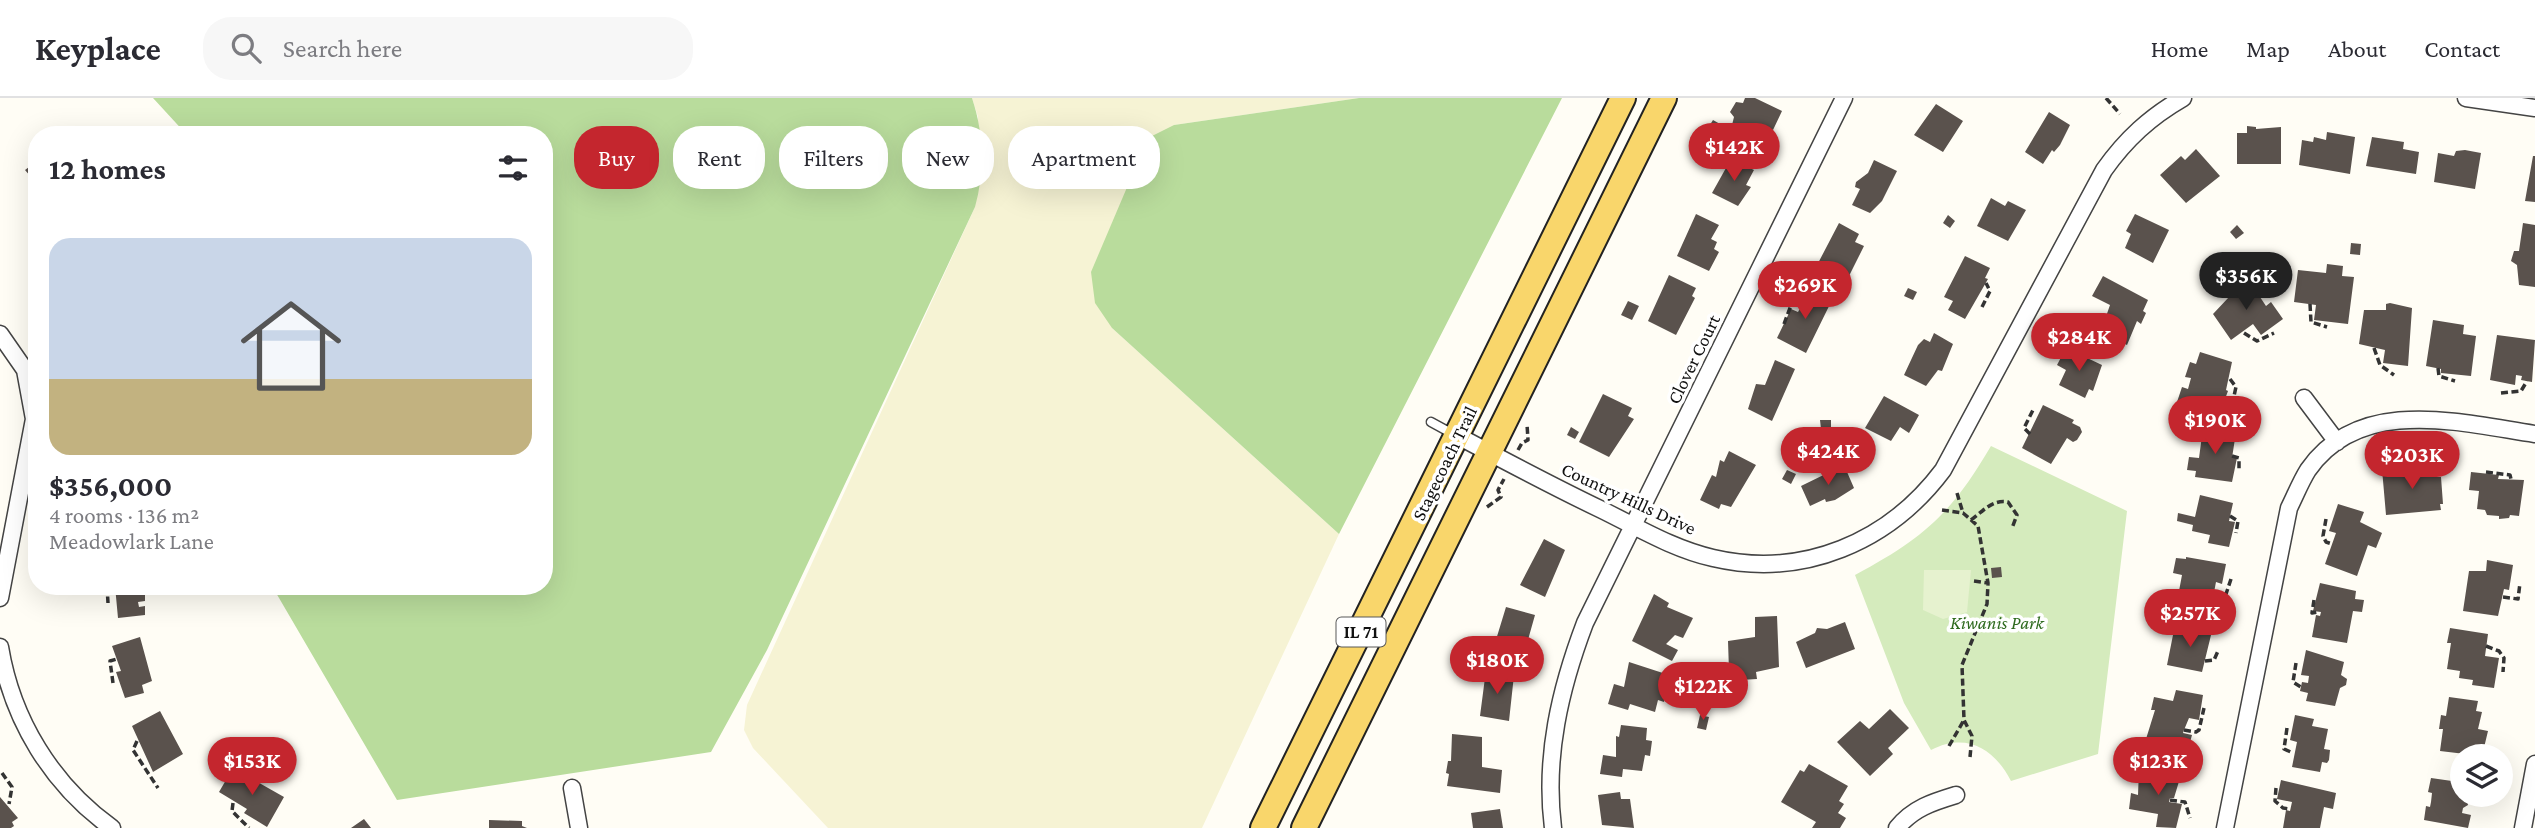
<!DOCTYPE html>
<html lang="en">
<head>
<meta charset="utf-8">
<style>
	:root { --surface:#fff; --page:#f7f7f7; --text:#2b2b33; --muted:#7c7c81; --line:#e1e1e2; --accent:#c4262e }
	body { margin:0; font-family:"Crimson Pro",serif; background:var(--page); color:var(--text); height:100vh; display:flex; flex-direction:column; font-size:26px; white-space:nowrap }
	* { box-sizing:border-box; margin:0 }
	p { font-size:23px; color:var(--muted) }
	.icon { flex:none; width:38px; height:38px; fill:none; stroke:currentColor; stroke-width:2; stroke-linecap:round; stroke-linejoin:round }
	.map { position:relative; flex:1; overflow:hidden }
	.side { position:absolute; left:28px; top:28px; width:525px; height:469px; display:flex; flex-direction:column; background:var(--surface); border-radius:28px; box-shadow:0 7px 28px #0002 }
	.side>* { flex:none }
	.guide { position:absolute; left:574px; top:28px; width:665px; height:63px; display:flex; gap:14px }
	.fabs { position:absolute; left:2450px; top:646px; display:grid; gap:14px }
	.fabs a { display:grid; place-items:center; width:63px; height:63px; border-radius:50%; background:var(--surface); box-shadow:0 7px 28px #0002; font-size:35px }
	.price { position:absolute; translate:-50% -60px; padding:0 16px; border-radius:24px; background:var(--accent); color:#fff; font-size:23px; line-height:46px; filter:drop-shadow(0 2px 4px #0008) }
	.price::after { content:''; position:absolute; left:50%; top:42px; width:21px; height:16px; margin-left:-10px; background:inherit; clip-path:polygon(0 0,100% 0,50% 100%) }
	.price.active { background:#222; color:#fff }
	ul { padding:0; list-style:none }
	li { display:grid; align-content:center; gap:14px; height:371px; padding:0 21px }
	li+li { border-top:2px solid var(--line) }
	li span { display:grid; place-items:center; height:217px; border-radius:21px; color:#555 }
	li>.icon { margin-inline-start:auto }
	span .icon { width:126px; height:126px; fill:#fffc; stroke-width:1 }
	li b { font-size:30px }
	h2 { display:flex; justify-content:space-between; align-items:center; height:84px; padding:0 21px; font-size:30px }
	.pill { padding:0 24px; border-radius:28px; background:var(--surface); box-shadow:0 7px 28px #0002; font-size:24px; line-height:63px }
	.pill.active { background:var(--accent); color:#fff }
	header { display:flex; align-items:center; gap:42px; box-sizing:border-box; height:98px; padding:0 35px; background:var(--surface); border-bottom:2px solid var(--line) }
	header strong { font-size:33px }
	nav { display:flex; gap:38px; margin-inline-start:auto; font-size:24px }
	.search { width:490px; height:63px; background:var(--page); display:flex; align-items:center; gap:18px; box-sizing:border-box; padding:0 24px; border-radius:28px; color:var(--muted); font-size:26px }
	.map>svg:first-child { display:block }
	.farmland { fill:#f6f3d4 }
	.green { fill:#d5ebbd }
	.forest { fill:#b9dc9c }
	.pitch { fill:#e6f2cf }
	.building { fill:#5a524d }
	.lines { fill:none; stroke-linecap:round; stroke-linejoin:round }
	.service-casing { stroke:#444; stroke-width:11 }
	.minor-casing { stroke:#444; stroke-width:19 }
	.primary-casing { stroke:#222; stroke-width:28 }
	.path { stroke:#333; stroke-width:3.5; stroke-dasharray:7 3.5; stroke-linecap:butt }
	.service { stroke:#fff; stroke-width:8 }
	.minor { stroke:#fff; stroke-width:16 }
	.primary { stroke:#f9d66b; stroke-width:24 }
	.labels { text-anchor:middle; stroke-width:7; stroke-linejoin:round; paint-order:stroke }
	.shield { fill:#fff; stroke:#585858; stroke-width:2 }
	.shield-label { font-size:18px; font-weight:bold; fill:#111 }
	.street-label { font-size:19px; fill:#111; stroke:#fff }
	.park-label { font-size:19px; font-style:italic; fill:#2f6b1f; stroke:#fff }
</style>
</head>
<body>
<header>
<strong>Keyplace</strong>
<div class="search"><svg class="icon" aria-label="search" viewBox="0 0 24 24"><circle cx="10" cy="10" r="6"/><path d="M15 15l6 6"/></svg>Search here</div>
<nav><a>Home</a><a>Map</a><a>About</a><a>Contact</a></nav>
</header>
<div class="map">
<svg width="2535" height="730" viewBox="0 0 2535 730">
	<rect width="100%" height="100%" fill="#fffdf5"/>
	<path class="farmland" d="M972,0H1359L1174,27L1112,230L1339,436L1202,730H828L753,650L744,632L747,607L975,109L978,19Z"/>
	<path class="green" d="M1991,348L2127,413L2098,656L2011,683C1994,650 1966,634 1931,652L1904,605L1855,477C1924,440 1951,416 1991,348Z"/>
	<path class="forest" d="M153,0H972C984,36 985,73 975,109L767,552L711,654L397,702L272,488H544V37H187Z
		M1359,0H1562L1339,436L1112,230L1095,205L1091,174L1148,40L1174,27Z"/>
	<path class="pitch" d="M1924,472H1971L1967,514L1943,521L1923,512Z"/>
	<path class="building" d="M1745,0H1755L1782,13L1773,32L1762,28L1757,39L1732,27L1734,19L1730,14L1736,4L1743,5Z
		M1936,6L1963,23L1943,54L1914,37Z
		M2049,14L2070,27L2060,47L2054,54L2052,52L2043,66L2025,54Z
		M1713,22L1720,26L1716,34L1708,30Z
		M2247,28L2256,29V31L2281,29V66H2237V35H2247Z
		M2327,34L2355,39L2350,76L2299,67L2302,42L2313,44L2314,39L2326,42Z
		M2372,39L2404,44L2403,51L2419,54L2416,76L2366,68Z
		M2196,51L2220,78L2186,105L2160,77L2181,58L2185,62Z
		M2465,52L2481,55L2475,91L2434,84L2438,55L2454,58L2456,53Z
		M2533,58H2535V104L2525,103Z
		M1731,61L1754,72L1746,87L1751,89L1738,108L1712,95Z
		M1874,62L1897,73L1882,103L1870,115L1852,107L1860,91L1855,89L1856,84L1868,75Z
		M37,63V86L25,72Z
		M1991,100L2005,108L2008,103L2026,112L2008,143L1977,128Z
		M1696,116L1719,127L1711,141L1717,144L1714,151L1719,154L1709,173L1677,158Z
		M2135,116L2169,132L2153,165L2125,150L2131,136L2126,133Z
		M1948,117L1955,123L1950,130L1943,125Z
		M1839,125L1859,136L1855,144L1864,148L1845,186L1815,171Z
		M2523,125L2535,127V189L2519,187L2517,167L2511,163L2514,153H2519Z
		M2237,127L2244,135L2236,141L2230,134Z
		M2351,145L2361,146L2360,157L2350,156Z
		M1965,158L1990,170L1985,180L1988,181L1965,221L1948,212L1953,203L1944,199Z
		M2327,166L2343,168L2342,178L2354,179L2348,226L2314,222L2316,207L2294,204L2298,172L2326,175Z
		M1669,177L1696,190L1692,198L1695,200L1676,237L1648,223Z
		M2103,178L2148,202L2143,213L2146,215L2141,226L2137,223L2127,247L2101,233L2110,207L2092,198Z
		M2250,184L2266,208L2271,204L2283,221L2261,237L2253,226L2231,242L2213,216L2229,199L2230,193Z
		M1812,190L1833,200L1806,255L1777,240L1791,211L1798,214Z
		M1908,190L1917,194L1913,202L1904,198Z
		M1628,203L1639,208L1632,222L1621,217Z
		M2390,205L2412,210L2408,268L2383,265L2385,252L2359,246L2364,212H2386V206Z
		M2433,222L2464,227L2463,236L2476,238L2471,278L2441,275V271L2426,268Z
		M1934,235L1953,246L1942,273L1938,272L1926,288L1904,277L1918,247L1924,241L1930,244Z
		M2497,237L2535,242L2532,284L2521,282L2522,278L2516,277L2515,287L2490,282Z
		M2066,250L2102,267L2093,293L2089,291L2085,300L2059,287L2066,272L2057,267Z
		M2200,254L2232,264L2226,292L2228,293L2219,317L2177,304L2182,289L2188,291L2191,280L2185,279L2190,264L2196,266Z
		M1775,262L1795,271L1772,323L1748,311L1756,286L1765,287Z
		M1603,296L1632,310L1628,318L1634,321L1609,359L1579,344Z
		M1884,298L1919,317L1909,335L1900,329L1891,343L1865,330Z
		M2043,307L2074,322L2072,325L2080,329L2082,334L2077,342L2073,344L2067,340L2051,366L2022,350Z
		M1820,322H1831V331H1821Z
		M1571,329L1579,334L1575,341L1567,337Z
		M2203,330L2236,334L2232,360H2237L2232,384L2195,379L2196,373L2187,372L2189,359L2199,360Z
		M1729,353L1756,367L1731,409L1721,406L1719,411L1700,402L1712,377L1716,379L1720,362L1724,364Z
		M1844,367L1854,390L1835,402L1826,404L1825,401L1810,408L1801,388Z
		M2405,369L2406,381H2412L2411,374L2437,372V379H2441L2443,406H2440L2441,412L2386,417L2382,371Z
		M1787,372L1796,376L1791,386L1782,381Z
		M2471,374L2499,377L2498,381L2524,382L2519,418L2510,417L2509,420L2499,421V418L2487,417L2485,412L2477,411L2479,393L2469,392Z
		M2200,397L2233,405L2229,423L2235,424L2229,449L2208,445L2210,437L2192,433L2193,427L2177,423L2178,415L2195,419Z
		M2338,406L2364,414L2360,424L2382,435L2376,450L2368,447L2357,478L2325,466L2336,435L2329,433Z
		M1544,441L1565,452L1545,499L1520,487Z
		M2186,459L2226,466L2222,486L2216,484L2210,515L2176,509L2182,477L2173,475L2176,460L2186,461Z
		M2487,462L2513,467L2509,492L2504,491L2498,518L2463,513L2469,473H2486Z
		M2001,469L2002,479L1992,480L1991,470Z
		M2320,485L2356,493L2355,501L2364,502L2362,514L2353,513L2347,545L2312,539L2316,517L2320,518L2321,514L2313,513Z
		M115,488H145V503L138,504L139,509L145,508V517L118,520Z
		M1654,496L1669,505L1667,509L1693,520L1683,540L1675,537L1666,546L1678,552L1672,563L1632,543Z
		M1506,509L1535,517L1524,556L1495,545Z
		M1777,518L1779,569L1756,574L1757,581L1741,582V573H1729L1728,543L1755,539V519Z
		M1845,524L1855,551L1806,570L1796,544L1815,535L1817,530L1827,531Z
		M2193,529L2212,533L2202,574L2167,567L2174,532L2191,535Z
		M2450,530L2488,536L2485,558L2499,560L2494,590L2472,587L2473,582L2459,580L2460,573L2447,571L2451,545H2447Z
		M140,539L152,583L142,587L144,595L125,600L116,574L121,573L112,548Z
		M2306,552L2344,564L2341,577L2347,581L2346,587L2340,590L2335,608L2306,603L2308,595L2300,593L2302,584L2308,585L2309,578L2301,577Z
		M1629,564L1669,577L1664,604L1658,602L1655,614L1630,606L1628,612L1608,606L1614,586L1624,589Z
		M1486,572L1514,577L1509,623L1480,618Z
		M2176,592L2203,597L2199,622L2189,620L2184,632L2183,635L2192,637L2189,648L2146,641L2155,612H2151L2154,599L2173,603Z
		M2449,599L2478,603L2476,613L2482,614L2478,631L2488,633L2482,658L2440,653L2443,631H2439L2441,617L2446,618Z
		M1890,611L1909,630L1888,650L1893,656L1870,678L1837,644L1860,623L1869,631Z
		M160,613L183,656L153,674L132,628Z
		M1700,617L1709,619L1706,632L1697,630Z
		M2295,617L2314,621L2312,628L2328,631L2324,651L2330,652L2329,662L2327,665L2322,664L2320,674L2292,669L2297,644L2290,642Z
		M1621,627L1647,630L1646,642L1652,643L1650,658L1645,657L1642,673L1623,671L1622,679L1600,676L1603,657L1616,659V638L1619,639Z
		M1452,636L1482,639V669L1502,672L1500,695L1447,688L1449,676L1446,675L1448,663H1451Z
		M1809,666L1848,688L1839,703L1844,706L1838,715L1846,720L1840,730H1812L1816,724L1781,704L1800,672L1804,674Z
		M233,670L284,699L267,729L244,715L247,711L219,694Z
		M2139,671L2173,675L2180,680L2174,700H2170L2169,704L2182,706L2176,730L2156,729L2158,716L2129,711L2131,695L2138,697Z
		M2453,672L2462,674V696H2478L2476,703L2467,701L2468,707L2463,710L2462,715L2471,717L2468,730L2424,722L2426,708L2430,709L2431,704L2432,695L2428,694L2431,680L2452,683Z
		M2281,682L2336,695L2333,711L2324,709L2320,730H2283L2286,712L2290,713L2292,704L2277,701Z
		M1620,694L1621,701H1630L1634,730L1602,727L1598,697Z
		M0,699L18,720L12,724L14,728L11,730H0Z
		M1500,711L1503,730H1473L1471,715Z
		M364,721L371,730H351Z
		M489,722L522,723V728L527,730H489Z"/>
	<g class="lines">
		<g class="service-casing">
			<path id="service" d="M1431,324L1453,336"/>
		</g>
		<g class="minor-casing">
			<path id="minor" d="M2466,0L2535,10
				M0,236L25,272L34,321L0,500
				M2304,300L2337,344
				M1458,338C1505,363 1552,388 1600,411C1637,429 1673,451 1713,460C1803,481 1889,444 1943,372L2104,72C2126,41 2150,19 2183,0
				M0,549C12,622 52,687 112,730
				M572,690L579,730
				M1553,730C1544,659 1560,591 1585,525L1844,0
				M1897,730C1913,710 1933,704 1956,697
				M2225,730L2289,410C2295,398 2301,383 2308,372C2360,297 2461,325 2535,336
				M2523,730L2535,666"/>
		</g>
		<g class="primary-casing">
			<path id="primary" d="M1263,730L1623,0
				M1304,730L1664,0"/>
		</g>
		<path class="path" d="M2106,0L2120,16
			M2310,206L2311,224L2327,229
			M1982,209L1990,193L1986,185
			M1784,226L1793,202
			M2244,235L2257,243L2274,235
			M2374,250L2380,267L2394,277
			M2438,270L2439,278L2455,283
			M2230,281L2236,289L2232,307
			M2501,295L2521,293L2527,283
			M2030,336L2024,330L2033,312
			M1518,352L1522,345L1528,342L1527,326
			M2232,358L2239,360V373
			M2393,367L2422,364L2423,372
			M2486,374L2510,377L2511,381
			M1957,395L1963,415
			M1487,409L1501,399L1498,392L1504,381
			M1942,412L1963,415L1978,428L1988,485L1987,506L1962,567L1964,622L1972,638L1970,659
			M2230,418L2238,423L2236,435
			M2326,421L2323,438L2326,444L2332,446
			M1971,422C1983,413 1993,401 2008,404L2017,417L2012,430
			M1974,483L1988,485
			M107,488L108,505
			M2214,494L2226,496L2232,478
			M2503,499L2518,501L2520,485
			M2314,502L2312,515L2318,514
			M2486,548L2499,553L2504,560L2503,574
			M2205,563L2214,562L2218,553
			M2296,565L2293,584L2301,589
			M113,585L110,563L117,561
			M2287,630L2284,651L2293,655
			M2184,632L2196,634L2199,632L2204,610
			M137,643L133,652L158,690
			M1949,648L1964,622
			M2,675L12,689L9,706
			M2276,690L2275,703L2283,710L2290,711
			M2170,702L2185,704L2190,720
			M233,705L232,713L249,730"/>
		<use href="#service" class="service"/>
		<use href="#minor" class="minor"/>
		<use href="#primary" class="primary"/>
	</g>
	<g class="labels">
		<rect class="shield" x="1336.5" y="519.5" width="49" height="29" rx="5"/>
		<g class="shield-label">
			<text x="1361" y="540">IL 71</text>
		</g>
		<g class="street-label">
			<text transform="translate(1693 261) rotate(-64)" y="7">Clover Court</text>
			<text transform="translate(1444 365) rotate(-64)" y="7">Stagecoach Trail</text>
			<text transform="translate(1629 400) rotate(25)" y="7">Country Hills Drive</text>
		</g>
		<g class="park-label">
			<text x="1997" y="531">Kiwanis Park</text>
		</g>
	</g>
</svg>
<div class="fabs">
<a><svg class="icon" aria-label="layers" viewBox="0 0 24 24"><path d="M12 4l9 5-9 5-9-5zM3 14l9 5 9-5"/></svg></a>
</div>
<b class="price" style="left:1734px;top:85px">$142K</b>
<b class="price active" style="left:2246px;top:214px">$356K</b>
<b class="price" style="left:1805px;top:223px">$269K</b>
<b class="price" style="left:2079px;top:275px">$284K</b>
<b class="price" style="left:2215px;top:358px">$190K</b>
<b class="price" style="left:1828px;top:389px">$424K</b>
<b class="price" style="left:2412px;top:393px">$203K</b>
<b class="price" style="left:2190px;top:551px">$257K</b>
<b class="price" style="left:1497px;top:598px">$180K</b>
<b class="price" style="left:1703px;top:624px">$122K</b>
<b class="price" style="left:252px;top:699px">$153K</b>
<b class="price" style="left:2158px;top:699px">$123K</b>
<div class="guide">
<a class="pill active">Buy</a>
<a class="pill">Rent</a>
<a class="pill">Filters</a>
<a class="pill">New</a>
<a class="pill">Apartment</a>
</div>
<section class="side">
<h2>12 homes<svg class="icon" aria-label="filters" viewBox="0 0 24 24"><path d="M4 7h16M4 17h16"/><circle cx="9" cy="7" r="2"/><circle cx="15" cy="17" r="2"/></svg></h2>
<ul>
<li><span style="background:linear-gradient(#c9d6e8 65%,#c2b280 0)"><svg class="icon" aria-label="home" viewBox="0 0 24 24"><path d="M3 11l9-7 9 7M6 9v11h12V9"/></svg></span><div><b>$356,000</b><p>4 rooms · 136 m²</p><p>Meadowlark Lane</p></div></li>
</ul>
</section>
</div>
</body>
</html>
